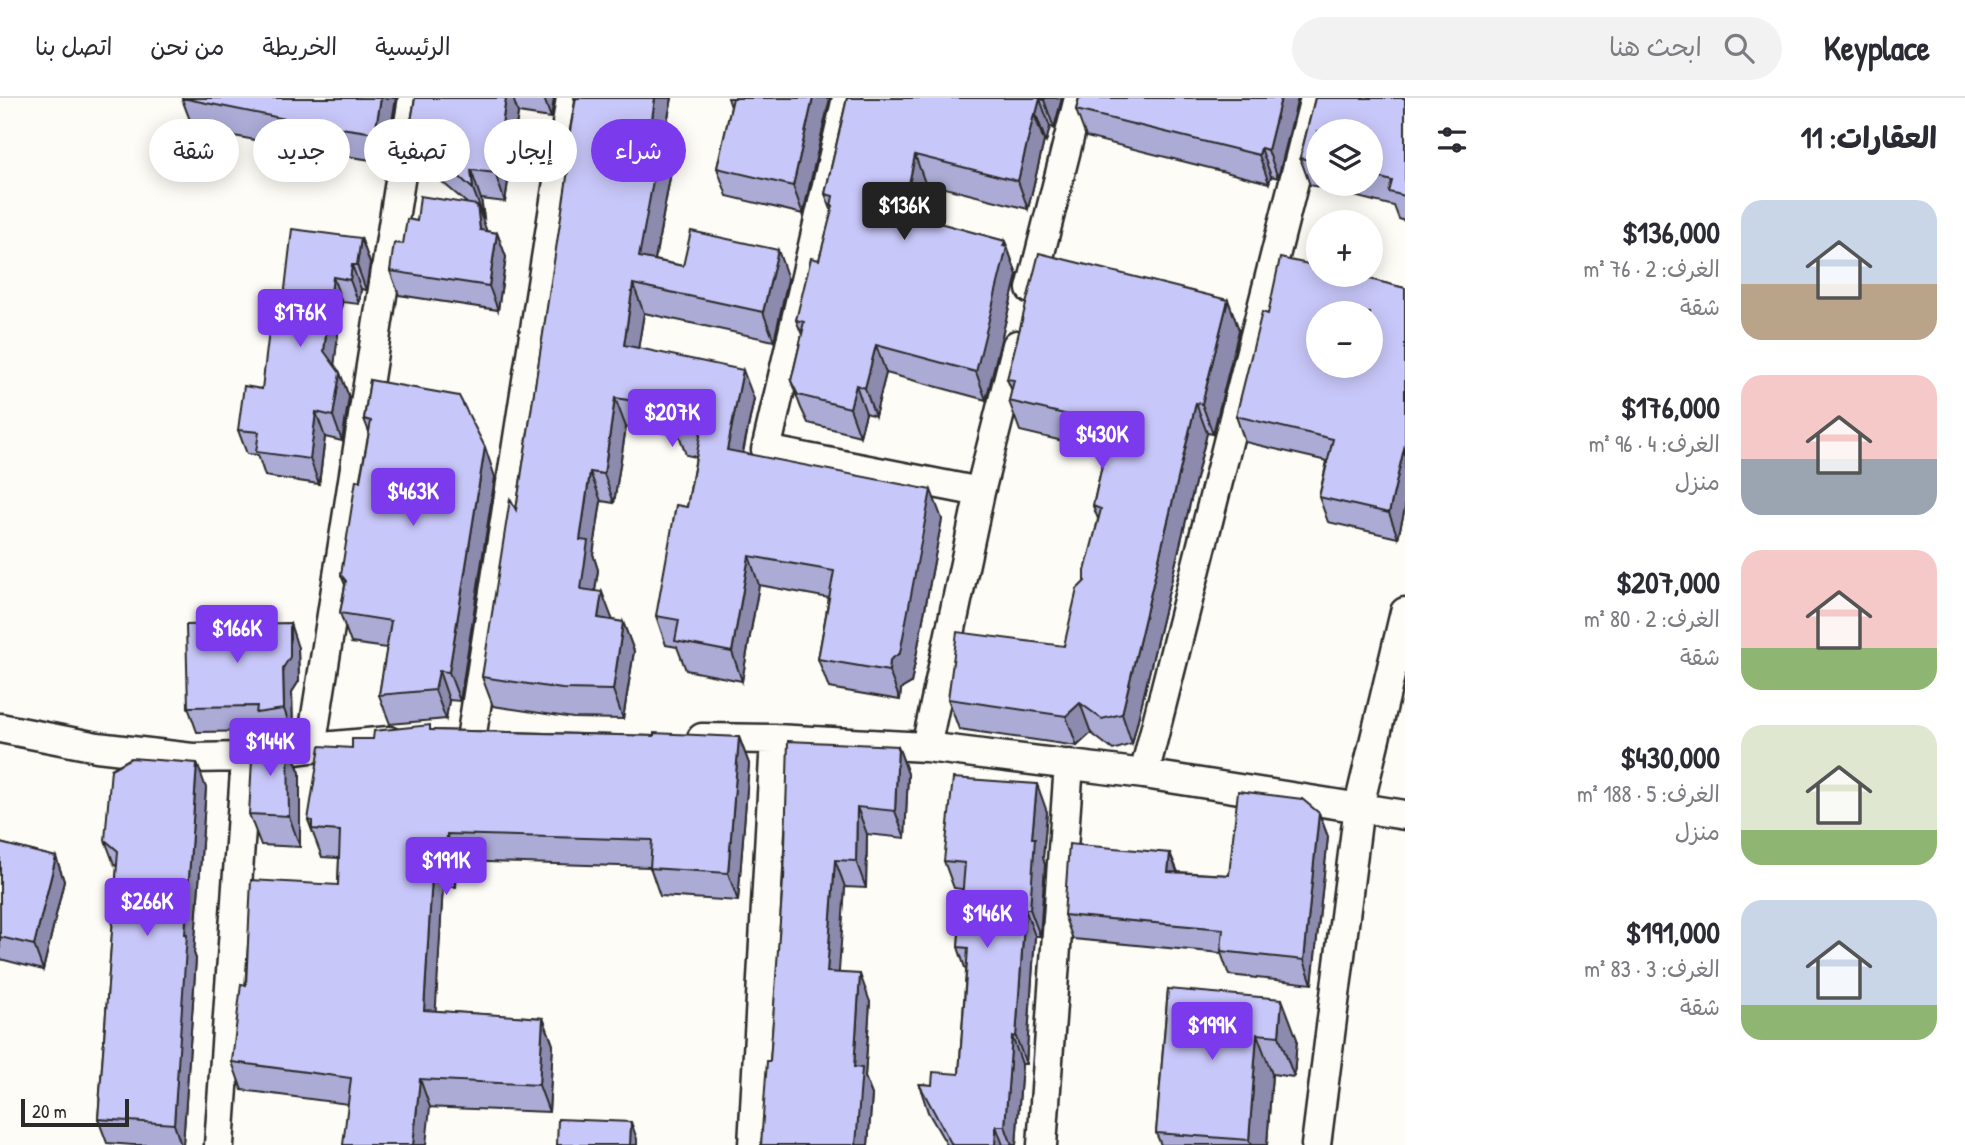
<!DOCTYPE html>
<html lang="ar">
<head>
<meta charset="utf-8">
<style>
	:root { --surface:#fff; --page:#f2f2f3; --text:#2b2b33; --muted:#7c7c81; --line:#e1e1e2; --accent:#7c3aed }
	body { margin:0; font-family:"Patrick Hand","Playpen Sans Arabic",sans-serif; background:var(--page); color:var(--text); direction:rtl; height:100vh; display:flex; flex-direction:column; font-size:26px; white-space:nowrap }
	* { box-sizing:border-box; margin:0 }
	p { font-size:23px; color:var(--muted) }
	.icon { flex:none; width:38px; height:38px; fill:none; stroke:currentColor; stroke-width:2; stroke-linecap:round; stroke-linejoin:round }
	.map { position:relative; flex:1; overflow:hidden; direction:ltr }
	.side { display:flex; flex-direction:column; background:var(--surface); width:560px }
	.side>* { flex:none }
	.top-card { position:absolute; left:21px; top:21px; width:665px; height:63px; direction:rtl; display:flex; gap:14px }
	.buttons { position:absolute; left:1306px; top:21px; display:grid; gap:14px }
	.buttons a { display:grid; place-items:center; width:77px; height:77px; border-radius:50%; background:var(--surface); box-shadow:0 4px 18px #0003; font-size:35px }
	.scale { position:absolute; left:21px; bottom:18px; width:108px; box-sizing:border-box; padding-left:7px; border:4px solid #2b2b2b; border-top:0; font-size:19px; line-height:24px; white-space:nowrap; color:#2b2b2b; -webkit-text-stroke:5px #fdfcf7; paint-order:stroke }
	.price { position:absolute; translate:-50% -60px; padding:0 16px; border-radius:7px; background:var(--accent); color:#fff; font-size:23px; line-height:46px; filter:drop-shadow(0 2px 4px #0008) }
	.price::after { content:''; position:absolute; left:50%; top:42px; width:21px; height:16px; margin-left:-10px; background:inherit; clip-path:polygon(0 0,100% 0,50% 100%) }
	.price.active { background:#222; color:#fff }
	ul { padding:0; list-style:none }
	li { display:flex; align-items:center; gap:21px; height:175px; padding:0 28px }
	li span { display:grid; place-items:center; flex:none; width:196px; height:140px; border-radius:21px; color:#555 }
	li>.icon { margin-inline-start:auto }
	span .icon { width:84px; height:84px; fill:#fffc; stroke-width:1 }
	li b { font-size:30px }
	h2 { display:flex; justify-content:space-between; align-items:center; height:84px; padding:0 28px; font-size:30px }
	.pill { padding:0 24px; border-radius:32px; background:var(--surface); box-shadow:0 4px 18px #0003; font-size:24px; line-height:63px }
	.pill.active { background:var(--accent); color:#fff }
	header { display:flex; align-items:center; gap:42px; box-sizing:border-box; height:98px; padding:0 35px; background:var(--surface); border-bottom:2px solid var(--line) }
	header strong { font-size:33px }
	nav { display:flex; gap:38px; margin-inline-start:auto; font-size:24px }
	.search { width:490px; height:63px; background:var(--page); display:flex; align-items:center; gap:18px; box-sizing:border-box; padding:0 24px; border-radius:38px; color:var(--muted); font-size:26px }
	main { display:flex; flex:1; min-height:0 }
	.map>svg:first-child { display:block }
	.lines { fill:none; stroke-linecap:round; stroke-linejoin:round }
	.minor-casing { stroke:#2b2b2b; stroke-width:33 }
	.minor { stroke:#fdfcf7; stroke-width:28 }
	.wall { fill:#acabd6; stroke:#2b2b2b; stroke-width:2; fill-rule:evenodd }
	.shaded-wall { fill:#8c8bae; stroke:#2b2b2b; stroke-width:2 }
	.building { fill:#c8c7f9; stroke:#2b2b2b; stroke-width:2; fill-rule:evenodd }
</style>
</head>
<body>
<header>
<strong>Keyplace</strong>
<div class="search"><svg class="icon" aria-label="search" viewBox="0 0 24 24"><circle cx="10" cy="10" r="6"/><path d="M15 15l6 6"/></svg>ابحث هنا</div>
<nav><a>الرئيسية</a><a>الخريطة</a><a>من نحن</a><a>اتصل بنا</a></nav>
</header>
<main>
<section class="side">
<h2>العقارات: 11<svg class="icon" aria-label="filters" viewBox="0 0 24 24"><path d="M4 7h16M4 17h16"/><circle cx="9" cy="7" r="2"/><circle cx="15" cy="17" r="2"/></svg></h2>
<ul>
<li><span style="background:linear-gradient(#c9d6e8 60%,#b9a48a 0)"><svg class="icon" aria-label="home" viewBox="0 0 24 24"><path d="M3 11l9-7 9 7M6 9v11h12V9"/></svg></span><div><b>$136,000</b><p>الغرف: 2 · 76 m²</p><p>شقة</p></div></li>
<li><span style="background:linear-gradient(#f6c9c9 60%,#9aa5b1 0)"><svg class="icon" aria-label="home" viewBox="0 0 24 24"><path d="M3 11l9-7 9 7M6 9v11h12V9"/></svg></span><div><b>$176,000</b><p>الغرف: 4 · 96 m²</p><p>منزل</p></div></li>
<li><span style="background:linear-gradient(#f6c9c9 70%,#8fb573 0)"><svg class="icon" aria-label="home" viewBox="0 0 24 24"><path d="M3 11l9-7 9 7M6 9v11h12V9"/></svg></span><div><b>$207,000</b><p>الغرف: 2 · 80 m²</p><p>شقة</p></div></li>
<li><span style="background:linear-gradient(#dfe7d0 75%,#8fb573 0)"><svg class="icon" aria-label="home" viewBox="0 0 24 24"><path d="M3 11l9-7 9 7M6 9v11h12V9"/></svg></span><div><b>$430,000</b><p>الغرف: 5 · 188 m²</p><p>منزل</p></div></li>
<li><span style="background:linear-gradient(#c9d6e8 75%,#8fb573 0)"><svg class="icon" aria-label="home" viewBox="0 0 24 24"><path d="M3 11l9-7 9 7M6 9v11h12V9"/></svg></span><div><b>$191,000</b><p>الغرف: 3 · 83 m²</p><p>شقة</p></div></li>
</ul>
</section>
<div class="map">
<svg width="1405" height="1047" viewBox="0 0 1405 1047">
	<rect width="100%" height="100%" fill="#fdfcf7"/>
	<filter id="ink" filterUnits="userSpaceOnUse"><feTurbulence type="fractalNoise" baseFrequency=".0143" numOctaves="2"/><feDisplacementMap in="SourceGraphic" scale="14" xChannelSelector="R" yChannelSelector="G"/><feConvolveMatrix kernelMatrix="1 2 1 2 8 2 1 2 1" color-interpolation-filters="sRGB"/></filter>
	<g filter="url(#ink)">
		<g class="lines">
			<g class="minor-casing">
				<path id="minor" d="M847,0L766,352L980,394
					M1031,191L1079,0
					M0,630L97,649L192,660L246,659L311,650L389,643
					M472,635L571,0
					M702,640L775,641L926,649L1144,676L1405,717
					M926,649L980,394L1017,247
					M311,650L413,0
					M1144,676L1315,0
					M219,1047L246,659
					M753,1047L775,641
					M1042,1047L1069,666
					M1316,1047L1359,708L1405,514"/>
			</g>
			<use href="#minor" class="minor"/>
		</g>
		<path class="wall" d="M396,0L385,64L311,53L193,30L182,1Z
			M415,0H554L551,20L518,15L505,104L481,101L484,120L480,116L486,133L497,135L506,159L498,212L399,197L390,173L403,146L417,123L468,106L435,78L433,72L428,71L420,64L409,35Z
			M574,0H672L666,29L675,52L655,162L683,168L788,181L774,243L644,215L638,250L754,301L743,355L942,421L911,585L901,591L900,602L829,590L818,561L829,500L759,487L742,583L686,572L677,549L666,547L656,518L687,409L696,359L686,357L679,337L626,329L614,405L601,403L593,456L598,472L595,493L613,522L623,524L634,553L623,621L573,620L493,608L482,579L516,412L568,76L564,65L575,3Z
			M728,0H830L803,116L727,98L717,70L731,9Z
			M847,0H1062L1054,30L1050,29L1046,44L1044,43L1028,111L925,85L918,120L1005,143L1017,177L986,302L886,275L875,318L866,315L860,338L808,325L801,310L791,283L802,237L796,222L819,162L832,114L825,96Z
			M1079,0H1298L1278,80L1271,78L1269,85L1086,39L1076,12Z
			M1315,0H1405V123L1399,121L1394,108L1310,87L1300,60ZM1318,33H1370V86H1318Z
			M361,140L370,165L366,192L361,191L359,206L342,204L334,266L340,275L349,299L342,343L325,339L319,386L265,378L258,357L247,356L238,332L262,291L280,234Z
			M1359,179L1405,190V410L1398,440L1328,424L1319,399L1327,363L1245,344L1236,318L1268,216Z
			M1228,202L1239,232L1213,336L1207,335L1132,646L1113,652L1091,635L1077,648L959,631L948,601L1064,548L1085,483L1098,421L1093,408L1105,353L1020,333L1009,303L1012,293L1007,281Z
			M370,282L495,379L460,603L449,602L446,621L390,626L379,597L387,550L351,545L340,515L345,487L341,477L369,334L364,321Z
			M298,550L299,583L292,594L293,636L265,640L263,633L197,634L188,609Z
			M432,632L654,638L739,639L749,666L738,803L660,798L650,769L457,763L456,789L443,788L435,913L543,920L553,947L549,1014L348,1006L242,992L232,964L246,887L338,787L339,760L322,759L308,722L352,650L373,641Z
			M283,638L284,644H288L300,675V749L261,747L249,716Z
			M898,648L908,676L905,740L867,736L866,790L845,789L838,875L870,904L865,979L872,997L868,1047H761L770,963L784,782Z
			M206,690L194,855L196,861L183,1047H133L107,1045L98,1021L117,769L114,766L105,742Z
			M1047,714L1043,760L1045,767L1040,838H1035L1026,966H1022L1016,1047H947L928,1014L919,986L932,987L959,976L966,873L958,849L962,791L954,790L944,763Z
			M1319,715L1328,739L1312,886L1229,877L1221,855L1073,841L1064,817L1170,755L1178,774L1229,777Z
			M0,745L56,759L64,783L43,872L0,861Z
			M1168,891L1297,941L1294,979L1272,976L1267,1047H1161L1156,1035Z"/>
		<path class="shaded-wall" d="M381,0H396L385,64L375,35Z
			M506,0H513L518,15L505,104L495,75Z
			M544,0H554L551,20Z
			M655,0H672L666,29L675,52L650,188L639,159L652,21Z
			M813,0H830L803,116L793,88Z
			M1045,0H1062L1054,30L1044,2Z
			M1281,0H1298L1278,80L1268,52Z
			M1040,1L1050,29L1046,44L1036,16Z
			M1034,16L1044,43L1028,111L1018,83Z
			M1261,50L1271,78L1269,85L1259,57Z
			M915,57L925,85L913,143L903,115Z
			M471,72L481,101L484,120L473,91Z
			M477,107L486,131L489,156L480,132Z
			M497,135L506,159L498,212L489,188Z
			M361,140L370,165L366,192L357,167Z
			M1005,143L1017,177L986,302L976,274Z
			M778,152L788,181L774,243L763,214Z
			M352,167L361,191L359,206L350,182Z
			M333,179L342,204L333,277L324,253Z
			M633,186L644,215L634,276L624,247Z
			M1228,202L1239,232L1213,336L1202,306Z
			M876,247L886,275L875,318L865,290Z
			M743,272L754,301L737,381L727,352Z
			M340,275L349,299L342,343L333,318Z
			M856,287L866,315L860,338L850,310Z
			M615,300L626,329L614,405L604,376Z
			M1196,305L1207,335L1132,646L1122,616Z
			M316,314L325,339L319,386L310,361Z
			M1405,346V410L1398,440L1389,415Z
			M485,349L495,379L460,603L449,574Z
			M590,374L601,403L593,456L598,472L591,520L581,491L580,442Z
			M931,392L942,421L911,585L901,591L900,602L889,573L890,562Z
			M749,458L759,487L742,583L732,554Z
			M602,494L613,523L598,520Z
			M623,524L634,553L623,621L613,592Z
			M290,525L298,550L299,583L292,594L293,636L284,611L283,570Z
			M439,573L449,602L446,621L435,592Z
			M1080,605L1091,635L1077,648L1066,618Z
			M283,638L288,655V644L300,675V749L289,718Z
			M739,639L749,666L738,803L728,775Z
			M898,648L908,676L905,740L895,713Z
			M197,665L206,690L194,855L196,861L183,1047H181L174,1026L185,836Z
			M1037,686L1047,714L1043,760L1045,767L1040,838L1030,811L1032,740Z
			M857,709L867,736L866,790L856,763Z
			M1319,715L1328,739L1312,886L1304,862Z
			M447,736L457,763L456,789L446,762Z
			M1170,755L1179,779L1168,774Z
			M56,759L64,783L43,872L34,847Z
			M433,761L443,788L434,940L424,912Z
			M835,762L845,789L837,901L827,874Z
			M1025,811L1035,838L1026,966L1016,939Z
			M860,876L870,904L865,979L872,997L868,1047H856L854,969Z
			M1282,901L1297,941L1294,979L1279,938Z
			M543,920L553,947L549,1014L539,987Z
			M1257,936L1272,976L1267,1047H1251L1249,1042Z
			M1012,938L1022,966L1016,1047H1012L1005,1028Z
			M420,981L430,1009L426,1047H413Z
			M631,1024L637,1041V1047H630Z
			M996,1028L1003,1047H995Z"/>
		<path class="building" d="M182,0H381L375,35L300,24Z
			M415,0H506L495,75L471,72L473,91L425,48L426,43L417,42L409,35Z
			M576,0H655L652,21L664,23L639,159L683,168L691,133L778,152L763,214L633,186L624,247L743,272L727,352L931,392L900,555L890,562L889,573L818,561L834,473L749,458L732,554L675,543L679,522L656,518L676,407L687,409L701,333L676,328L679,310L615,300L604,376L590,374L580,442L588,443L581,491L602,494L598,520L623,524L613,592L562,591L482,579L510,401L516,412L569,66L564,65Z
			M733,0H813L793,88L717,70Z
			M847,0H1045L1044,2L1040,1L1036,16H1034L1018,83L915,57L903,115L1005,143L1003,148L1007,149L976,274L876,247L865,290L856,287L850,310L798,297L791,283L803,232H802L804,224L796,222L811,160L819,162L833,108H831L833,98L825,96Z
			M1079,0H1281L1268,52L1261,50L1259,57L1076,12Z
			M1315,0H1405V98L1389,94L1392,83L1370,77V33H1318V64L1300,60Z
			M420,98L477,107L480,132L497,135L489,188L390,173L394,145L403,146L407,121L417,123Z
			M292,131L361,140L357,167H352L350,182L333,179L324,253L340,275L333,318L316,314L310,361L256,354L259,334L238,332L244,288L262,291L269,233L280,234Z
			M1039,155L1228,202L1202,306L1196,305L1122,616L1102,621L1080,605L1066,618L948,601L957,534L1064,548L1077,491L1085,483V473L1101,411L1093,408L1111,327L1009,303L1014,282L1007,281Z
			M1280,160L1318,168V177H1358L1357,178L1405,190V346L1389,415L1319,399L1333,341L1236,318L1262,214L1268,216ZM1318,215H1370V268H1318Z
			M370,282L459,298L485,349L449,574L439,573L435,592L379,597L391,523L340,515L346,483L341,477L356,382L360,383L371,323L364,321Z
			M290,525V559L283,570L284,611L256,615L257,608L188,609L186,527Z
			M430,627V632L654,638V635L739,639L728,775L650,770L652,742L447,736L446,762L433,761L424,912L543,920L539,987L420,981L413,1047H343L351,980L232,964L241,886L246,887L251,782L338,787L340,733L312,731V723L308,722L320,648L352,650V641H373L374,633Z
			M283,638V644H288L289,718L249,716L253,643Z
			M788,643L898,648L895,713L857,709L856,763L835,762L827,874L860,876L854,969L862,970L856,1047H761L767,963H770L783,782H784Z
			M131,660L197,665L185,836H187L174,1026L98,1021L118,753L105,742L111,671Z
			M953,680L1037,686L1032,740H1035L1030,811H1025L1016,939L1012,938L1005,1028H996L995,1047H952L919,986L932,987L933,974L959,976L968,850L958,849L965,765L944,763Z
			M1238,693L1302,701L1319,715L1304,862L1221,853L1223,831L1064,817L1069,746L1170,755L1168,774L1229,777Z
			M0,745L56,759L34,847L0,839Z
			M1168,891L1282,901L1279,938L1257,936L1249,1042L1156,1035Z
			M558,1021L631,1024L630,1047H557Z"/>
	</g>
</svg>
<div class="buttons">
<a><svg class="icon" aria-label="layers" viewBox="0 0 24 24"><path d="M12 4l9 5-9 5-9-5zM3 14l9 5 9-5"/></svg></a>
<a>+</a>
<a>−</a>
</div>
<div class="scale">20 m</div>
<b class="price active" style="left:904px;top:144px">$136K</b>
<b class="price" style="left:300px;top:251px">$176K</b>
<b class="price" style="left:672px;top:351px">$207K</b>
<b class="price" style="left:1102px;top:373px">$430K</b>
<b class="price" style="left:413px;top:430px">$463K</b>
<b class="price" style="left:237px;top:567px">$166K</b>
<b class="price" style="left:270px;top:680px">$144K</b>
<b class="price" style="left:446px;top:799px">$191K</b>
<b class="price" style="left:147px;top:840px">$266K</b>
<b class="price" style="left:987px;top:852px">$146K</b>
<b class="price" style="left:1212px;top:964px">$199K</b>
<div class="top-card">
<a class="pill active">شراء</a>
<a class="pill">إيجار</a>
<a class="pill">تصفية</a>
<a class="pill">جديد</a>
<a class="pill">شقة</a>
</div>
</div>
</main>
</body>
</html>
